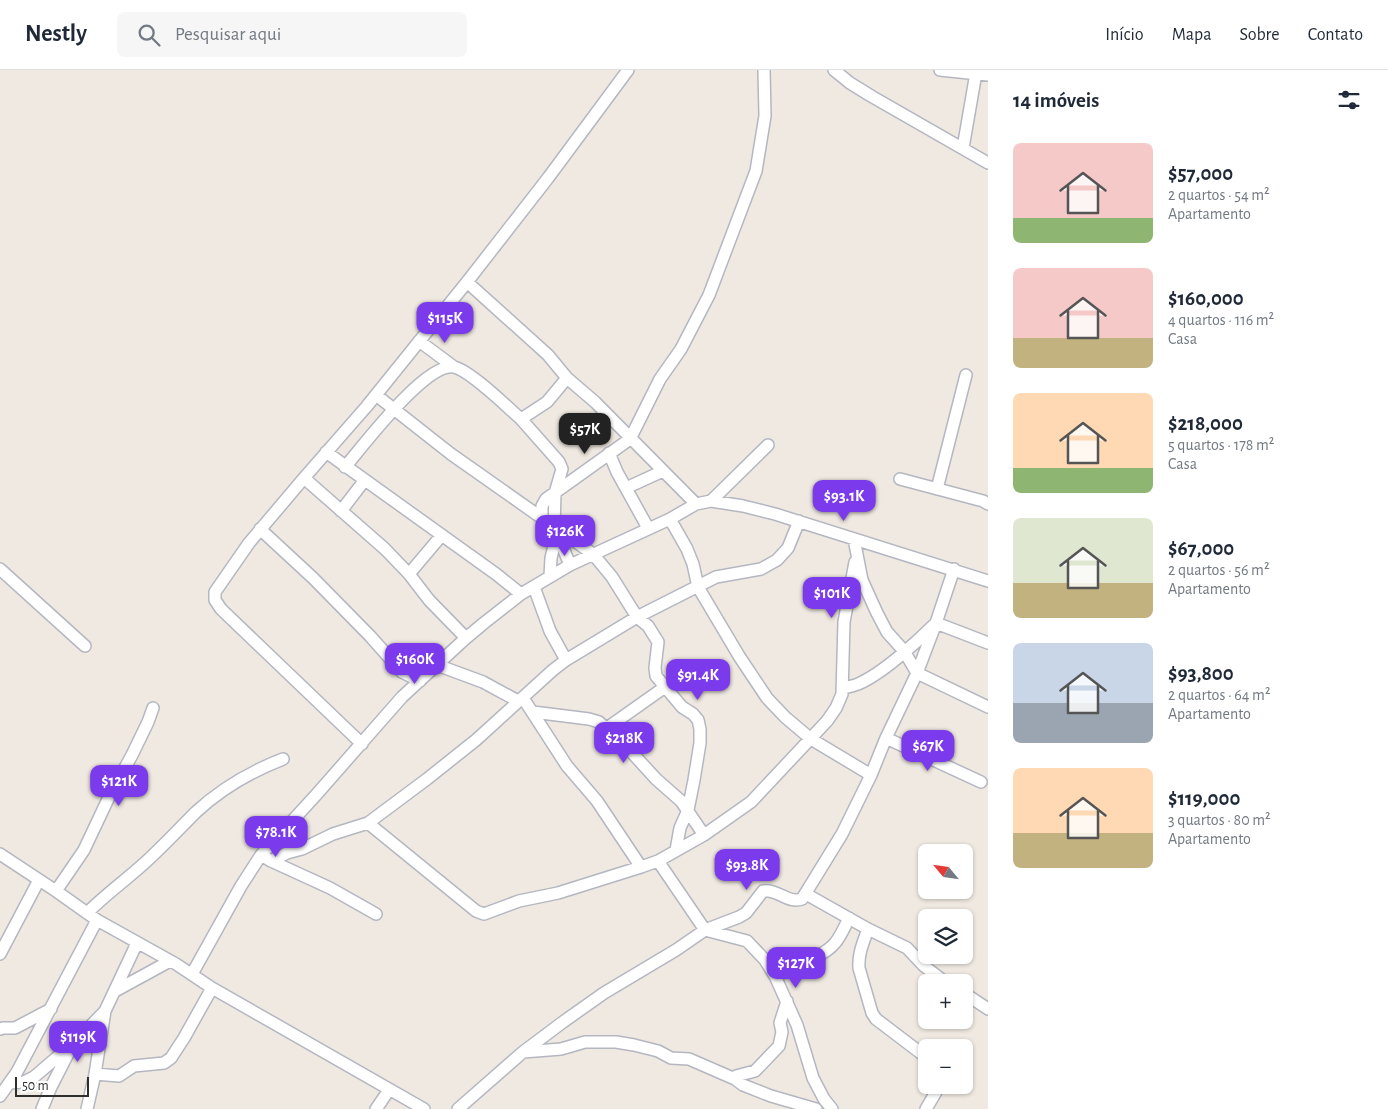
<!DOCTYPE html>
<html lang="pt">
<head>
<meta charset="utf-8">
<style>
	:root { --surface:#fff; --page:#f6f6f7; --text:#1f2937; --muted:#747a83; --line:#e0e1e3; --accent:#7c3aed }
	body { margin:0; font-family:"Alegreya Sans",sans-serif; background:var(--page); color:var(--text); height:100vh; display:flex; flex-direction:column; font-size:19px; white-space:nowrap }
	* { box-sizing:border-box; margin:0 }
	p { font-size:16px; color:var(--muted) }
	.icon { flex:none; width:28px; height:28px; fill:none; stroke:currentColor; stroke-width:2; stroke-linecap:round; stroke-linejoin:round }
	.map { position:relative; flex:1; overflow:hidden }
	.details { display:flex; flex-direction:column; background:var(--surface); width:400px }
	.details>* { flex:none }
	.needle { width:32px; rotate:299deg }
	.buttons { position:absolute; left:918px; top:774px; display:grid; gap:10px }
	.buttons a { display:grid; place-items:center; width:55px; height:55px; border-radius:8px; background:var(--surface); box-shadow:0 1px 4px #0004; font-size:25px }
	.scale { position:absolute; left:15px; bottom:12px; width:74px; box-sizing:border-box; padding-left:5px; border:2px solid #2e2e2e; border-top:0; font-size:14px; line-height:18px; white-space:nowrap; color:#2e2e2e; -webkit-text-stroke:4px #fff; paint-order:stroke }
	.price { position:absolute; translate:-50% -42px; padding:0 11px; border-radius:10px; background:var(--accent); color:#fff; font-size:16px; line-height:32px; filter:drop-shadow(0 1px 2px #0008) }
	.price::after { content:''; position:absolute; left:50%; top:30px; width:15px; height:11px; margin-left:-8px; background:inherit; clip-path:polygon(0 0,100% 0,50% 100%) }
	.price.on { background:#222; color:#fff }
	ul { padding:0; list-style:none }
	li { display:flex; align-items:center; gap:15px; height:125px; padding:0 25px }
	li span { display:grid; place-items:center; flex:none; width:140px; height:100px; border-radius:8px; color:#555 }
	li>.icon { margin-inline-start:auto }
	span .icon { width:60px; height:60px; fill:#fffc; stroke-width:1 }
	li b { font-size:21px }
	h2 { display:flex; justify-content:space-between; align-items:center; height:60px; padding:0 25px; font-size:21px }
	header { display:flex; align-items:center; gap:30px; box-sizing:border-box; height:70px; padding:0 25px; background:var(--surface); border-bottom:1px solid var(--line) }
	header strong { font-size:24px }
	nav { display:flex; gap:28px; margin-inline-start:auto; font-size:18px }
	.search { width:350px; height:45px; background:var(--page); display:flex; align-items:center; gap:12px; box-sizing:border-box; padding:0 18px; border-radius:8px; color:var(--muted); font-size:19px }
	main { display:flex; flex:1; min-height:0 }
	.map>svg:first-child { display:block }
	.lines { fill:none; stroke-linecap:round; stroke-linejoin:round }
	.street-casing { stroke:#b4b7c1; stroke-width:14 }
	.street { stroke:#fff; stroke-width:11 }
</style>
</head>
<body>
<header>
<strong>Nestly</strong>
<div class="search"><svg class="icon" aria-label="search" viewBox="0 0 24 24"><circle cx="10" cy="10" r="6"/><path d="M15 15l6 6"/></svg>Pesquisar aqui</div>
<nav><a>Início</a><a>Mapa</a><a>Sobre</a><a>Contato</a></nav>
</header>
<main>
<div class="map">
<svg width="988" height="1039" viewBox="0 0 988 1039">
	<rect width="100%" height="100%" fill="#efe9e1"/>
	<g class="lines">
		<g class="street-casing">
			<path id="street" d="M834,0L850,13L871,26L988,93
				M940,0L988,5
				M963,78L976,3L974,0
				M467,212L548,285L567,308L595,332L696,434
				M419,271L454,297
				M376,325L451,384L593,484L612,507L637,547L648,556L658,572L655,598L656,606L682,637L693,644L698,650L700,659V673L694,710L688,740L680,758L676,780
				M326,382L496,504L521,524
				M609,383L617,402L648,458
				M345,397C363,376 426,292 454,297C471,301 507,337 521,349
				M304,408L385,479L409,504L429,530L466,568
				M900,409L983,431L988,434
				M626,418L663,401
				M937,419L966,305
				M711,431L768,375
				M341,441L364,411
				M542,449V436L546,429L630,369L660,309L681,279L709,225L756,101L765,46L764,0
				M670,449L687,479L693,494L698,517L739,586L767,628L785,647L811,669L871,705
				M554,458L555,423L562,399L559,392L521,349L547,332L567,308
				M260,459L313,508L370,566L402,602L420,611
				M557,463L570,495
				M0,499L85,576
				M954,499L936,553L917,603L988,637
				M409,504L441,466
				M550,506L551,488L557,464
				M534,517L550,561L566,590
				M437,595L483,612L518,631
				M843,618C848,617 853,616 858,614C882,604 918,571 936,553L988,573
				M523,628L567,696L597,731L641,797
				M533,642L589,649L599,652L625,675L656,709L681,731L704,765
				M607,658L665,617
				M886,668L981,712
				M362,674L221,539L215,530V522L249,473L304,408L367,336L467,212L548,108L628,0
				M368,753L476,841L484,844L519,831L558,823L641,797L658,791L704,765L751,732L827,651L836,638L842,624L844,552L855,492
				M0,784L56,821L97,850L176,894L212,918L424,1039
				M261,785L271,791L287,783L302,779L333,764L368,753L427,709L476,670L553,600L566,590L637,547L716,507L761,499L777,490L788,478L799,451
				M271,791L330,818L376,844
				M658,791L705,860L747,871L765,890L775,906L797,955L813,1008L824,1029L832,1039
				M56,821L84,780L109,727L132,685L148,652L153,638
				M806,824L868,859L907,878L924,896L945,912
				M87,843C107,823 130,807 150,788C166,773 181,757 196,742C221,719 252,701 283,689
				M868,859C863,873 858,884 859,898L872,943L876,949L926,987
				M0,884L39,810
				M192,904L241,816L261,785L316,725L402,627L466,568L484,553L521,524L570,495L670,449L696,434L711,431L743,436L775,444L988,511
				M775,906C791,899 825,886 835,873C841,866 845,856 849,848
				M115,921L170,891
				M964,923L988,939
				M0,959L3,958H15L51,939
				M523,982L561,979L585,972H616L634,975L658,981L671,988L689,989L735,1009L743,1015L771,1026L816,1039
				M95,1004L119,1006L134,996L164,993L171,988L184,968L212,918
				M735,1009L736,1006L755,1001L779,976L782,962L780,953L787,931
				M10,1013L24,1012L34,1007L69,977
				M0,1026L17,1002L97,850
				M42,1039L51,1017L73,974L105,941L137,873
				M87,1039L95,1004L105,941
				M376,1039L389,1020
				M458,1039L523,982L563,952L604,923L676,880L705,860L739,847L746,843L763,821C778,819 788,834 802,829L842,764L871,705L886,668L917,603L904,581L887,562L877,543L862,510L854,469
				M926,1039L940,1015"/>
		</g>
		<use href="#street" class="street"/>
	</g>
</svg>
<div class="buttons">
<a><svg class="needle" viewBox="-14 -14 28 28"><path d="M0-13l5 13h-10z" fill="#e53935"/><path d="M0 13l5-13h-10z" fill="#747a83"/></svg></a>
<a><svg class="icon" aria-label="layers" viewBox="0 0 24 24"><path d="M12 4l9 5-9 5-9-5zM3 14l9 5 9-5"/></svg></a>
<a>+</a>
<a>−</a>
</div>
<div class="scale">50 m</div>
<b class="price" style="left:445px;top:274px">$115K</b>
<b class="price on" style="left:585px;top:385px">$57K</b>
<b class="price" style="left:844px;top:452px">$93.1K</b>
<b class="price" style="left:565px;top:487px">$126K</b>
<b class="price" style="left:832px;top:549px">$101K</b>
<b class="price" style="left:415px;top:615px">$160K</b>
<b class="price" style="left:698px;top:631px">$91.4K</b>
<b class="price" style="left:624px;top:694px">$218K</b>
<b class="price" style="left:928px;top:702px">$67K</b>
<b class="price" style="left:119px;top:737px">$121K</b>
<b class="price" style="left:276px;top:788px">$78.1K</b>
<b class="price" style="left:747px;top:821px">$93.8K</b>
<b class="price" style="left:796px;top:919px">$127K</b>
<b class="price" style="left:78px;top:993px">$119K</b>
</div>
<section class="details">
<h2>14 imóveis<svg class="icon" aria-label="filters" viewBox="0 0 24 24"><path d="M4 7h16M4 17h16"/><circle cx="9" cy="7" r="2"/><circle cx="15" cy="17" r="2"/></svg></h2>
<ul>
<li><span style="background:linear-gradient(#f6c9c9 75%,#8fb573 0)"><svg class="icon" aria-label="home" viewBox="0 0 24 24"><path d="M3 11l9-7 9 7M6 9v11h12V9"/></svg></span><div><b>$57,000</b><p>2 quartos · 54 m²</p><p>Apartamento</p></div></li>
<li><span style="background:linear-gradient(#f6c9c9 70%,#c2b280 0)"><svg class="icon" aria-label="home" viewBox="0 0 24 24"><path d="M3 11l9-7 9 7M6 9v11h12V9"/></svg></span><div><b>$160,000</b><p>4 quartos · 116 m²</p><p>Casa</p></div></li>
<li><span style="background:linear-gradient(#ffd9b3 75%,#8fb573 0)"><svg class="icon" aria-label="home" viewBox="0 0 24 24"><path d="M3 11l9-7 9 7M6 9v11h12V9"/></svg></span><div><b>$218,000</b><p>5 quartos · 178 m²</p><p>Casa</p></div></li>
<li><span style="background:linear-gradient(#dfe7d0 65%,#c2b280 0)"><svg class="icon" aria-label="home" viewBox="0 0 24 24"><path d="M3 11l9-7 9 7M6 9v11h12V9"/></svg></span><div><b>$67,000</b><p>2 quartos · 56 m²</p><p>Apartamento</p></div></li>
<li><span style="background:linear-gradient(#c9d6e8 60%,#9aa5b1 0)"><svg class="icon" aria-label="home" viewBox="0 0 24 24"><path d="M3 11l9-7 9 7M6 9v11h12V9"/></svg></span><div><b>$93,800</b><p>2 quartos · 64 m²</p><p>Apartamento</p></div></li>
<li><span style="background:linear-gradient(#ffd9b3 65%,#c2b280 0)"><svg class="icon" aria-label="home" viewBox="0 0 24 24"><path d="M3 11l9-7 9 7M6 9v11h12V9"/></svg></span><div><b>$119,000</b><p>3 quartos · 80 m²</p><p>Apartamento</p></div></li>
</ul>
</section>
</main>
</body>
</html>
